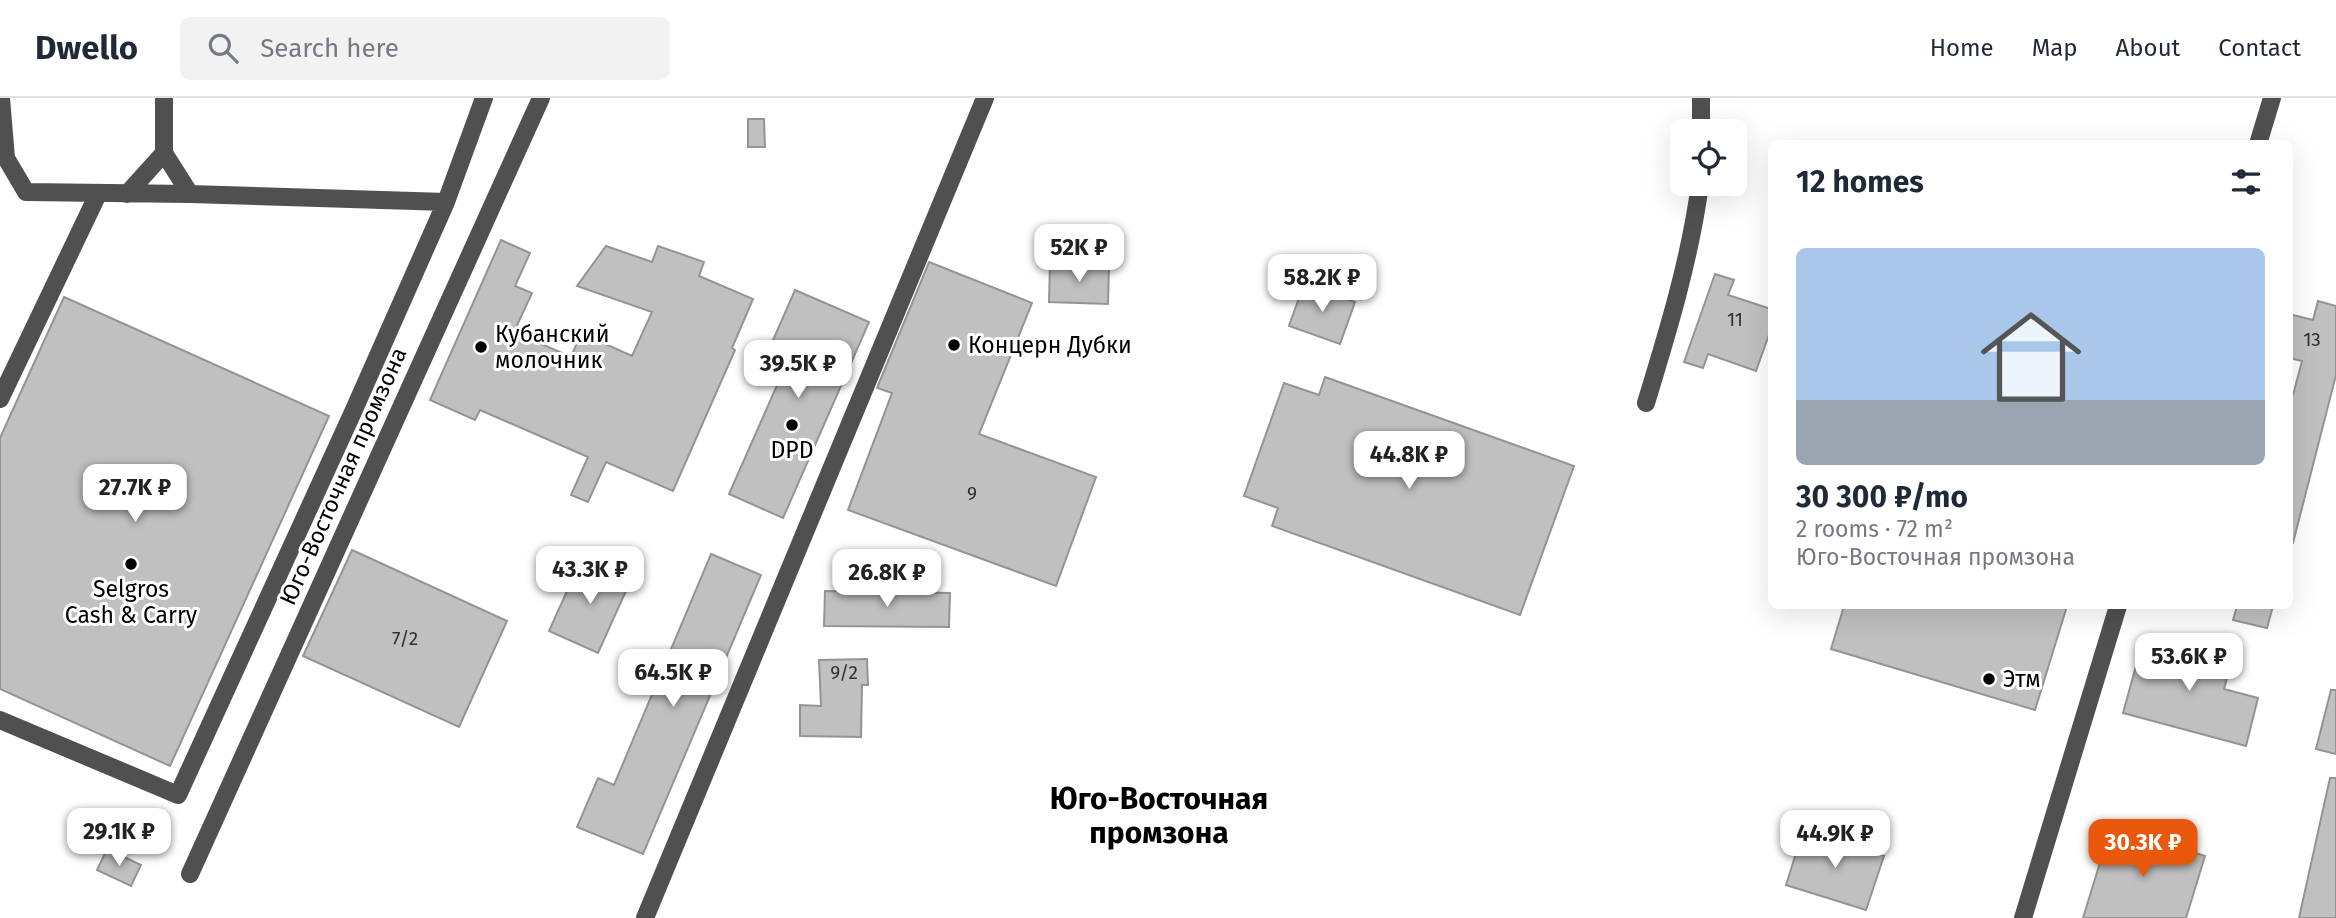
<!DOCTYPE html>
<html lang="en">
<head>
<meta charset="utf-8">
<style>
	:root { --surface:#fff; --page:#f2f2f3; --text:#1f2937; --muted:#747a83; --line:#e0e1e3; --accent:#ea580c }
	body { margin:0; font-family:"Fira Sans",sans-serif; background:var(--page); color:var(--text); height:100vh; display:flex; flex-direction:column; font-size:26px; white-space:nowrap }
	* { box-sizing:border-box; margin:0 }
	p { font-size:23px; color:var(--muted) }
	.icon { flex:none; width:38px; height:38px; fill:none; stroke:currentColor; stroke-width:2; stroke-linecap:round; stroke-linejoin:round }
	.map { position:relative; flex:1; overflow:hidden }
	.panel { position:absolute; left:1768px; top:42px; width:525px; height:469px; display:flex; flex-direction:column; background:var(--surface); border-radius:10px; box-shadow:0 7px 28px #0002 }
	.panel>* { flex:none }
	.buttons { position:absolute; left:1670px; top:21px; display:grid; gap:14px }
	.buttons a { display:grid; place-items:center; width:77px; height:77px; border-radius:10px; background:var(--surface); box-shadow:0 7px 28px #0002; font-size:35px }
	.price { position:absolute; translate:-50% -60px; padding:0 16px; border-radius:14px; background:#fff; color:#222; font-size:23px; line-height:46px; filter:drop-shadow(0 2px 4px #0008) }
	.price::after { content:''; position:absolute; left:50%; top:42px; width:21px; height:16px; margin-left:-10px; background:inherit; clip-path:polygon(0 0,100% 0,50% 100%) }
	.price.active { background:var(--accent); color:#fff }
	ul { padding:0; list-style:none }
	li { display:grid; align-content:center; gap:14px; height:371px; padding:0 28px }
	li+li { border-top:2px solid var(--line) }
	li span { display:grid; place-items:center; height:217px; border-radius:10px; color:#555 }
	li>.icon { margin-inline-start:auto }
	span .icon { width:126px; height:126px; fill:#fffc; stroke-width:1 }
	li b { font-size:30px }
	h2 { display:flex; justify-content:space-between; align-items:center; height:84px; padding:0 28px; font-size:30px }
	header { display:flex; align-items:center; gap:42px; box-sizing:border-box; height:98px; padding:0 35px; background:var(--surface); border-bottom:2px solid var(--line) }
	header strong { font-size:33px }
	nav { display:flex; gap:38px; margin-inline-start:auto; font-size:24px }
	.search { width:490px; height:63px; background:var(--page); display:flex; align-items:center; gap:18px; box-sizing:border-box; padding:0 24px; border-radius:10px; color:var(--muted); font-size:26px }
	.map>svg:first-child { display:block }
	.building { fill:#c0c0c0; stroke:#949494; stroke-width:2 }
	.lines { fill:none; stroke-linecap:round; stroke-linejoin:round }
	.minor { stroke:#505050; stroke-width:18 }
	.poi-dot { fill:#000; stroke:#fff; stroke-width:2.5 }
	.labels { text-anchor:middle; stroke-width:6; stroke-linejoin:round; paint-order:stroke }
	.number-label { font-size:19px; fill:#303030 }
	.poi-label { font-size:23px; fill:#000; stroke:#fff; text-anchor:start }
	.street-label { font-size:23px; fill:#000; stroke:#fff }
	.district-label { font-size:30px; font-weight:bold; fill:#000; stroke:#fff }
</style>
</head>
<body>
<header>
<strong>Dwello</strong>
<div class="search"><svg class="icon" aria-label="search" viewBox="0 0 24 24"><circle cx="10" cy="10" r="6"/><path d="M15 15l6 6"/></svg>Search here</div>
<nav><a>Home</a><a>Map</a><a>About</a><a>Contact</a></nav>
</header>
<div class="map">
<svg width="2336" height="820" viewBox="0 0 2336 820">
	<rect width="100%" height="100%" fill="#fff"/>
	<path class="building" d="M748,21H764L765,49H748Z
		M501,142L530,155L515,188L532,195L514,234L571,259L581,235L632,258L652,214L577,188L606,148L652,164L658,148L704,164L699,178L753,201L732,250L735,252L673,393L606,364L588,404L571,397L588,359L480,312L475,322L430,302Z
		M929,164L1032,205L979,336L1096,379L1056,488L848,412L892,295L877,290Z
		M1050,166L1109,168L1108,206L1049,204Z
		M1715,176L1734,182L1728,197L1771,211V231L1756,273L1708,256L1703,270L1684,264Z
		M1304,186L1355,204L1340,246L1289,228Z
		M795,192L869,224L783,420L729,396L790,258L770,249Z
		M64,199L329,318L170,668L0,591V340Z
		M2318,203L2336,208V277L2293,445L2289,444V296L2293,297L2302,263L2289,260V216L2313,222Z
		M1325,279L1574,368L1520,517L1272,428L1278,410L1244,398L1284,285L1319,297Z
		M352,452L507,523L459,629L303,558Z
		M711,456L761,477L643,756L577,729L598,680L614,687Z
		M581,462L630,484L598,555L549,533Z
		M825,493L950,495L949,529L824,528Z
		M1844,508H2067L2035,612L1831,551Z
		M2237,508H2273L2267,530L2233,522Z
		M2144,539L2232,562L2224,591L2258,600L2246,648L2123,615Z
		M867,561L868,587H862L861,639L800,638V607L821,608L819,562Z
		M2331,592H2336V656L2316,651Z
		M2330,680H2336V820H2299Z
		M2111,729L2205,758L2186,820H2083Z
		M1803,733L1884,758L1866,812L1786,787Z
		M107,751L141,767L131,788L97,772Z"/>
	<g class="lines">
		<path class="minor" d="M1,0L6,60L26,94L190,96L446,104L484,0
			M164,0V55L190,96
			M1701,0V33
			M2258,46L2272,0
			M127,96L164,55
			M0,301L98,96
			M1646,305C1668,233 1690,161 1700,86
			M0,622L178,697L353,314L446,104
			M190,776L541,0
			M645,820L985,0
			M2023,820L2118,508"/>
	</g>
	<g class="poi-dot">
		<circle cx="954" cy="247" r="7"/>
		<circle cx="481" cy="249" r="7"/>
		<circle cx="792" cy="327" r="7"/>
		<circle cx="131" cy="466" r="7"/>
		<circle cx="1989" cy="581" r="7"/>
	</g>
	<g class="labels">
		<g class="number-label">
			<text x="1735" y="228">11</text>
			<text x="2312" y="248">13</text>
			<text x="972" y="402">9</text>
			<text x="405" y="547">7/2</text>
			<text x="844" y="581">9/2</text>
		</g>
		<g class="poi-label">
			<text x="495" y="244">Кубанский<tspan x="495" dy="26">молочник</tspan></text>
			<text x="968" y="255">Концерн Дубки</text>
			<text x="792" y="360" text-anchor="middle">DPD</text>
			<text x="131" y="499" text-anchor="middle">Selgros<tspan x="131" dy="26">Cash &amp; Carry</tspan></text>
			<text x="2003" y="589">Этм</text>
		</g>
		<g class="street-label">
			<text transform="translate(343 378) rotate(-66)" y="8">Юго-Восточная промзона</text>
		</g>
		<g class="district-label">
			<text x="1159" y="711">Юго-Восточная<tspan x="1159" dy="34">промзона</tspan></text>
		</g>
	</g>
</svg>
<div class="buttons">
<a><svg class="icon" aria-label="locate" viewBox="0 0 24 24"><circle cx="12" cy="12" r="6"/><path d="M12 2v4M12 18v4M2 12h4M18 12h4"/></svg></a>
</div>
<b class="price" style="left:1079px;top:186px">52K ₽</b>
<b class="price" style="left:1322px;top:216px">58.2K ₽</b>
<b class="price" style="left:798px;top:302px">39.5K ₽</b>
<b class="price" style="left:1409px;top:393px">44.8K ₽</b>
<b class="price" style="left:135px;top:426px">27.7K ₽</b>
<b class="price" style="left:590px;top:508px">43.3K ₽</b>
<b class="price" style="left:887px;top:511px">26.8K ₽</b>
<b class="price" style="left:2189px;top:595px">53.6K ₽</b>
<b class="price" style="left:673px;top:611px">64.5K ₽</b>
<b class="price" style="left:119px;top:770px">29.1K ₽</b>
<b class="price" style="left:1835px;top:772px">44.9K ₽</b>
<b class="price active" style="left:2143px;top:781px">30.3K ₽</b>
<section class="panel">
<h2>12 homes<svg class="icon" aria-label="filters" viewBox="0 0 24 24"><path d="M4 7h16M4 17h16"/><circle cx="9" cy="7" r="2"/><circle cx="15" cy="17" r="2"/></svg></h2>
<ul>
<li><span style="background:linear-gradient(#a9c7e8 70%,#9aa5b1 0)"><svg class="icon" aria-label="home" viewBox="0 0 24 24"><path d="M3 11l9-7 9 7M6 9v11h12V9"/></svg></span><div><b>30 300 ₽/mo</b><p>2 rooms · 72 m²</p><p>Юго-Восточная промзона</p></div></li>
</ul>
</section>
</div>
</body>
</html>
